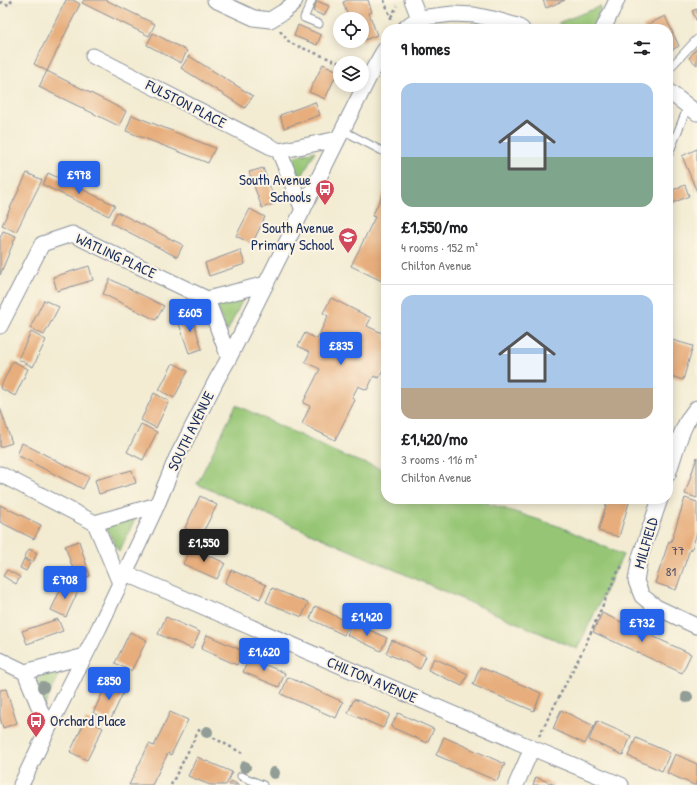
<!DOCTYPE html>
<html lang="en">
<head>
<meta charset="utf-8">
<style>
	:root { --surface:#fff; --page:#f2f2f2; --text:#202124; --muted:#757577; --line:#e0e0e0; --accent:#2563eb }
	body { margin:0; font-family:"Patrick Hand",sans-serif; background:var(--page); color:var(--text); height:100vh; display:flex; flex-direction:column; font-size:15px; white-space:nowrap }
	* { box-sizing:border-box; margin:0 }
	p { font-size:13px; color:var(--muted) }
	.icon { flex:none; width:22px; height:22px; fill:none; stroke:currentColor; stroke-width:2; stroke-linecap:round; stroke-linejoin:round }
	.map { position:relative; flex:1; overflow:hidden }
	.drawer { position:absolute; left:381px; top:24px; width:292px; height:480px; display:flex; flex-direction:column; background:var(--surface); border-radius:16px; box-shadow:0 2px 10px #0003 }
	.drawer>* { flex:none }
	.tools { position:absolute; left:333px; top:12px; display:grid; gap:8px }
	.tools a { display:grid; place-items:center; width:36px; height:36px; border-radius:50%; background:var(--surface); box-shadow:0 2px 10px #0003; font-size:20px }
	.price { position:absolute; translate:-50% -34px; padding:0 9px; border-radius:4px; background:var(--accent); color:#fff; font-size:13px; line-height:26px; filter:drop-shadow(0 1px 2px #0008) }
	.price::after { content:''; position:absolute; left:50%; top:24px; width:12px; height:9px; margin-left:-6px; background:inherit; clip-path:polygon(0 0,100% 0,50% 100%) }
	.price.selected { background:#222; color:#fff }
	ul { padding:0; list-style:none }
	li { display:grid; align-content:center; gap:8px; height:212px; padding:0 20px }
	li+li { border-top:1px solid var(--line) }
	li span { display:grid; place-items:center; height:124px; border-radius:12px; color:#555 }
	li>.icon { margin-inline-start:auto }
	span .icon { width:72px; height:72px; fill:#fffc; stroke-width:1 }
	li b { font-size:17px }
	h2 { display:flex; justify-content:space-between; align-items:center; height:48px; padding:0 20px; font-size:17px }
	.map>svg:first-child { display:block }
	.green { fill:#96c675; stroke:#587a6a }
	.building { fill:#e7ad7c }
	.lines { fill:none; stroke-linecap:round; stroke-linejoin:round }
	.service-casing { stroke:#878e98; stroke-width:9 }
	.minor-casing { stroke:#878e98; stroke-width:17 }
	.path { stroke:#878e98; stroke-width:2.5; stroke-dasharray:3 3; stroke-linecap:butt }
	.service { stroke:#fff; stroke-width:7 }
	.minor { stroke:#fff; stroke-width:15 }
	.tree { fill:#919d96 }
	.labels { text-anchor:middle; stroke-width:4; stroke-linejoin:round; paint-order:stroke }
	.number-label { font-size:13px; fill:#4e4e66 }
	.street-label { font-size:15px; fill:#1b2f5e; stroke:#fcf5e5 }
	.poi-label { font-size:15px; fill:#1b2f5e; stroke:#fcf5e5; text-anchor:end }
</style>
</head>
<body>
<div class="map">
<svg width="697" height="785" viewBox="0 0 697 785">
	<rect width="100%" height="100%" fill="#fcf5e5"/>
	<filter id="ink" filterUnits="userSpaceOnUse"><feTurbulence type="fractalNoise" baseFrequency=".025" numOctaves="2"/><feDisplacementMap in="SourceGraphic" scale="8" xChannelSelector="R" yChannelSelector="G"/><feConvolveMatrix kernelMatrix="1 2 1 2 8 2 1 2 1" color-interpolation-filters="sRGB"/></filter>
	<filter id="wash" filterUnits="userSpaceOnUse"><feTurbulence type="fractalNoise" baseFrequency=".012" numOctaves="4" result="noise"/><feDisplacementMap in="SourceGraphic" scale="16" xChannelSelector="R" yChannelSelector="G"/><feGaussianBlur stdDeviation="0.9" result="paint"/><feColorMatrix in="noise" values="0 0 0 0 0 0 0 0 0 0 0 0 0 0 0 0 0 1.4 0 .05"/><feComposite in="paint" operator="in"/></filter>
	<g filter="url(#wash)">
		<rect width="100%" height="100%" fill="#f3ecd3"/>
		<path class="green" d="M601,6L594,26L591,29H570L558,23Z
			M315,151L298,184L290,162L293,157Z
			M243,299L227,332L216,305L221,302Z
			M236,405L346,457L386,470V499H475L561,527L623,555L577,649L197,484Z
			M135,519L119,552L109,532L104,525Z
			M63,667L44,707C39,694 33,686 43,674Z"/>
		<g id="blocks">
			<path class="building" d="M66,0H73L80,4L47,71L34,64Z
				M84,0H106L155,24L149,36L82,3Z
				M348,0H368L372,12L369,13L377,35L362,41V19H349L343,2Z
				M543,0H565L546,8Z
				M317,1L329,6L324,16L313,11Z
				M697,9V22L692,11Z
				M665,16L679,46L668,52V29H644L643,27Z
				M298,25L321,35L317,45L294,36Z
				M153,33L187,51L181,63L147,45Z
				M697,48V65L689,58Z
				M189,56L253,96L245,108L181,68Z
				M323,64L338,71L325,99L309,92Z
				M47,71L126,111L119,126L39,87Z
				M315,102L320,115L284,128L280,115Z
				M132,115L215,148L208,163L126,131Z
				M697,149V192L682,156Z
				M263,168L276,203L262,208L249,172Z
				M27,173L42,180L16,232L2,225Z
				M48,173L115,205L109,216L43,185Z
				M685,185L689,196L668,205V192Z
				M386,188V278L384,282L351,266L375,217L372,216Z
				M250,209L265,217L252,244L236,236Z
				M117,212L183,245L177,257L111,223Z
				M3,231L16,236L0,275V238Z
				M240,250L245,264L209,276L205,263Z
				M89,266L93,280L57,291L53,277Z
				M110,279L164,306L156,320L103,294Z
				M331,298L371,318L367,326L386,335V350L385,352L386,353V364L379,378L374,376L367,390L358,386L352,398L355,400L335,440L302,424L310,406L303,403L320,369L305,362L310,352L298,346L305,333L317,339L328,316L323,313Z
				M44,300L59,307L44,335L30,328Z
				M191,314L202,349L189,353L177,318Z
				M31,332L46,340L33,367L18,359Z
				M672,340L693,346L683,380L668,375V353Z
				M13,361L28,369L15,396L0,388Z
				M173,363L188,371L174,398L159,390Z
				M154,393L169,401L156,428L141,420Z
				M0,408L12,443L0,447Z
				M141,424L157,432L143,460L127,452Z
				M22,443L89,477L83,489L17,455Z
				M697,457V498L685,494Z
				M132,470L136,483L99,494L95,480Z
				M200,496L217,505L201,536L185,528Z
				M685,498L697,502V532L692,549H690L676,590L655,583L669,541L671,542Z
				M608,499H630L619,537L598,531Z
				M0,505L41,525L34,539L0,522Z
				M79,541L90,576L77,580L65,546Z
				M191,547L225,563L217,579L183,564Z
				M29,549L37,553L33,562L24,558Z
				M24,559L30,563L26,571L20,568Z
				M7,570L20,577L16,584L3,576Z
				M231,570L266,585L260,599L225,583Z
				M64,582L79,589L66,617L51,610Z
				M272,588L308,603L302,617L266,602Z
				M315,606L350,623L344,635L310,619Z
				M602,613L691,654L682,673L593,632Z
				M166,617L200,632L192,649L158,634Z
				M58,619L63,631L27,644L22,631Z
				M352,622L387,638L381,651L347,635Z
				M130,632L147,640L131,671L115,663Z
				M207,635L243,651L237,665L201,649Z
				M392,640L426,656L420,669L386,653Z
				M249,658L285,673L279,687L243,672Z
				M434,658L468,674L462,686L428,670Z
				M480,667L541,693L534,711L473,685Z
				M288,677L343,702L336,718L281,694Z
				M108,681L125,689L110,721L93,713Z
				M6,689L17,723L3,728L0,718V690Z
				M354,699L390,714L383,728L348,713Z
				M561,710L594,726L585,744L553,729Z
				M170,712L188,720L171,755L168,753L152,785H129L149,744L154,746Z
				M398,713L434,729L427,743L391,727Z
				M86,719L103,728L87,760L70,752Z
				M597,721L631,736L623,755L589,740Z
				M444,737L505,764L497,781L436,755Z
				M636,738L670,753L662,771L628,756Z
				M675,754L697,764V785H694L667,773Z
				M197,757L232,772L226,785H210L188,776Z
				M536,777L555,785H533Z
				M231,781L239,785H229Z"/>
		</g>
	</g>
	<g filter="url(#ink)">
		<use href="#blocks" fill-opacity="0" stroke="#878e98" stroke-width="1"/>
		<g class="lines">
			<g class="service-casing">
				<path id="service" d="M312,0L304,18L319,24
					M668,70L697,39
					M342,130L386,153
					M668,156L688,106
					M241,776L263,785"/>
			</g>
			<g class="minor-casing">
				<path id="minor" d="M215,0L254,18L270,20L283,12L293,4L295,0
					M412,0L419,18
					M404,29L410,24L419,18L453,14L474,15L493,19L517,26L522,29
					M603,29L617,0
					M93,56L279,151
					M668,91L697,113
					M303,210L279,151L338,139
					M0,326L42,244L72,234L207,299
					M229,358L207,299L266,284
					M0,474L95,523
					M668,474C675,454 682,422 697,408
					M660,499L640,557L636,581L642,596L656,607L696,626
					M95,523L120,583
					M95,523L157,505
					M125,573L532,748L621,785
					M0,660L25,672
					M48,729L25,672L85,656
					M21,785L48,729L99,628L157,505L176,459L217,379L229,358L370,75L382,54L386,48
					M516,785L532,748"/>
			</g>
			<path class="path" d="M384,0L392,21
				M0,2L9,5L12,0
				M391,17L397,6
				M280,31L290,43L340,63
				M539,736L584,648L616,575L622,566
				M171,785L199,730L242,753"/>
			<use href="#service" class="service"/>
			<use href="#minor" class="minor"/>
		</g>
		<g class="tree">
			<circle cx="43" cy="687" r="6"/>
			<circle cx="687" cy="697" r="6"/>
			<circle cx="207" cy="732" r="6"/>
			<circle cx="245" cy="767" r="6"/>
			<circle cx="274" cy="773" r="6"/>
		</g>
	</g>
	<defs>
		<g id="bus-pin" transform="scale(1)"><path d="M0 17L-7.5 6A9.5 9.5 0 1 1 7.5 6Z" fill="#d1495b" stroke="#fcf5e5"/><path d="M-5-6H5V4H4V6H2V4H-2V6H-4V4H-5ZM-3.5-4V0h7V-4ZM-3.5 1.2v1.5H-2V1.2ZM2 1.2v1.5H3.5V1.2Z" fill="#fff"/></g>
		<g id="school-pin" transform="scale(1)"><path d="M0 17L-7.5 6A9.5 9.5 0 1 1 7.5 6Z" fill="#d1495b" stroke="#fcf5e5"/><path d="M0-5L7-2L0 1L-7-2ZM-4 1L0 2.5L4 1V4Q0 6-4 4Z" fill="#fff"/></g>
	</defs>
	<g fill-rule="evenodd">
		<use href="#bus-pin" x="325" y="189"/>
		<use href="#school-pin" x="348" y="237"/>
		<use href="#bus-pin" x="36" y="721"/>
	</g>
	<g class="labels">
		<g class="number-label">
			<text x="678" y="555">77</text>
			<text x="671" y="576">81</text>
		</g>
		<g class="street-label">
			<text transform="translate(186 104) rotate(27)" y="5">FULSTON PLACE</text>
			<text transform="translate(116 256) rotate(25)" y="5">WATLING PLACE</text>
			<text transform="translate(191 431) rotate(-64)" y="5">SOUTH AVENUE</text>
			<text transform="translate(646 543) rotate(-74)" y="5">MILLFIELD</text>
			<text transform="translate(372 680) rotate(23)" y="5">CHILTON AVENUE</text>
		</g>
		<g class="poi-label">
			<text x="311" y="185">South Avenue<tspan x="311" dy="17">Schools</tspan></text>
			<text x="334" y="233">South Avenue<tspan x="334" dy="17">Primary School</tspan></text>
			<text x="50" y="726" text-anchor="start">Orchard Place</text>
		</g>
	</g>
</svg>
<div class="tools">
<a><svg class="icon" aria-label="locate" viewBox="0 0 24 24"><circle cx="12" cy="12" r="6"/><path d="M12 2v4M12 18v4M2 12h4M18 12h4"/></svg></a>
<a><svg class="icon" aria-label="layers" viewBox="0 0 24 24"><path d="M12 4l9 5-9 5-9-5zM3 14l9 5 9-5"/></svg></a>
</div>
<b class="price" style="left:79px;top:195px">£978</b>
<b class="price" style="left:190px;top:333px">£605</b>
<b class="price" style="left:341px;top:366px">£835</b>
<b class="price selected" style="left:204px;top:563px">£1,550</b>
<b class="price" style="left:65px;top:600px">£708</b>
<b class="price" style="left:367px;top:637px">£1,420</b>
<b class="price" style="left:642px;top:643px">£732</b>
<b class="price" style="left:264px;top:672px">£1,620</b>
<b class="price" style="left:109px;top:701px">£850</b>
<section class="drawer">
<h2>9 homes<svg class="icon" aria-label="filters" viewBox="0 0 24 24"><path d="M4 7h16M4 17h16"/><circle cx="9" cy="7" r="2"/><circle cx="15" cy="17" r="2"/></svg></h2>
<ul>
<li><span style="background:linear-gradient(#a9c7e8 60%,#7fa58c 0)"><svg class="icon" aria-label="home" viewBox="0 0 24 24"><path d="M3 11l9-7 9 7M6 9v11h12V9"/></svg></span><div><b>£1,550/mo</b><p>4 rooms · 152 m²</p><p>Chilton Avenue</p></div></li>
<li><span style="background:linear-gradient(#a9c7e8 75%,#b9a48a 0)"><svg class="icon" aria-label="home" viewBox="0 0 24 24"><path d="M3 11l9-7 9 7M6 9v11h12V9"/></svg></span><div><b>£1,420/mo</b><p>3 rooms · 116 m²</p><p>Chilton Avenue</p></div></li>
</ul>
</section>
</div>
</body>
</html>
